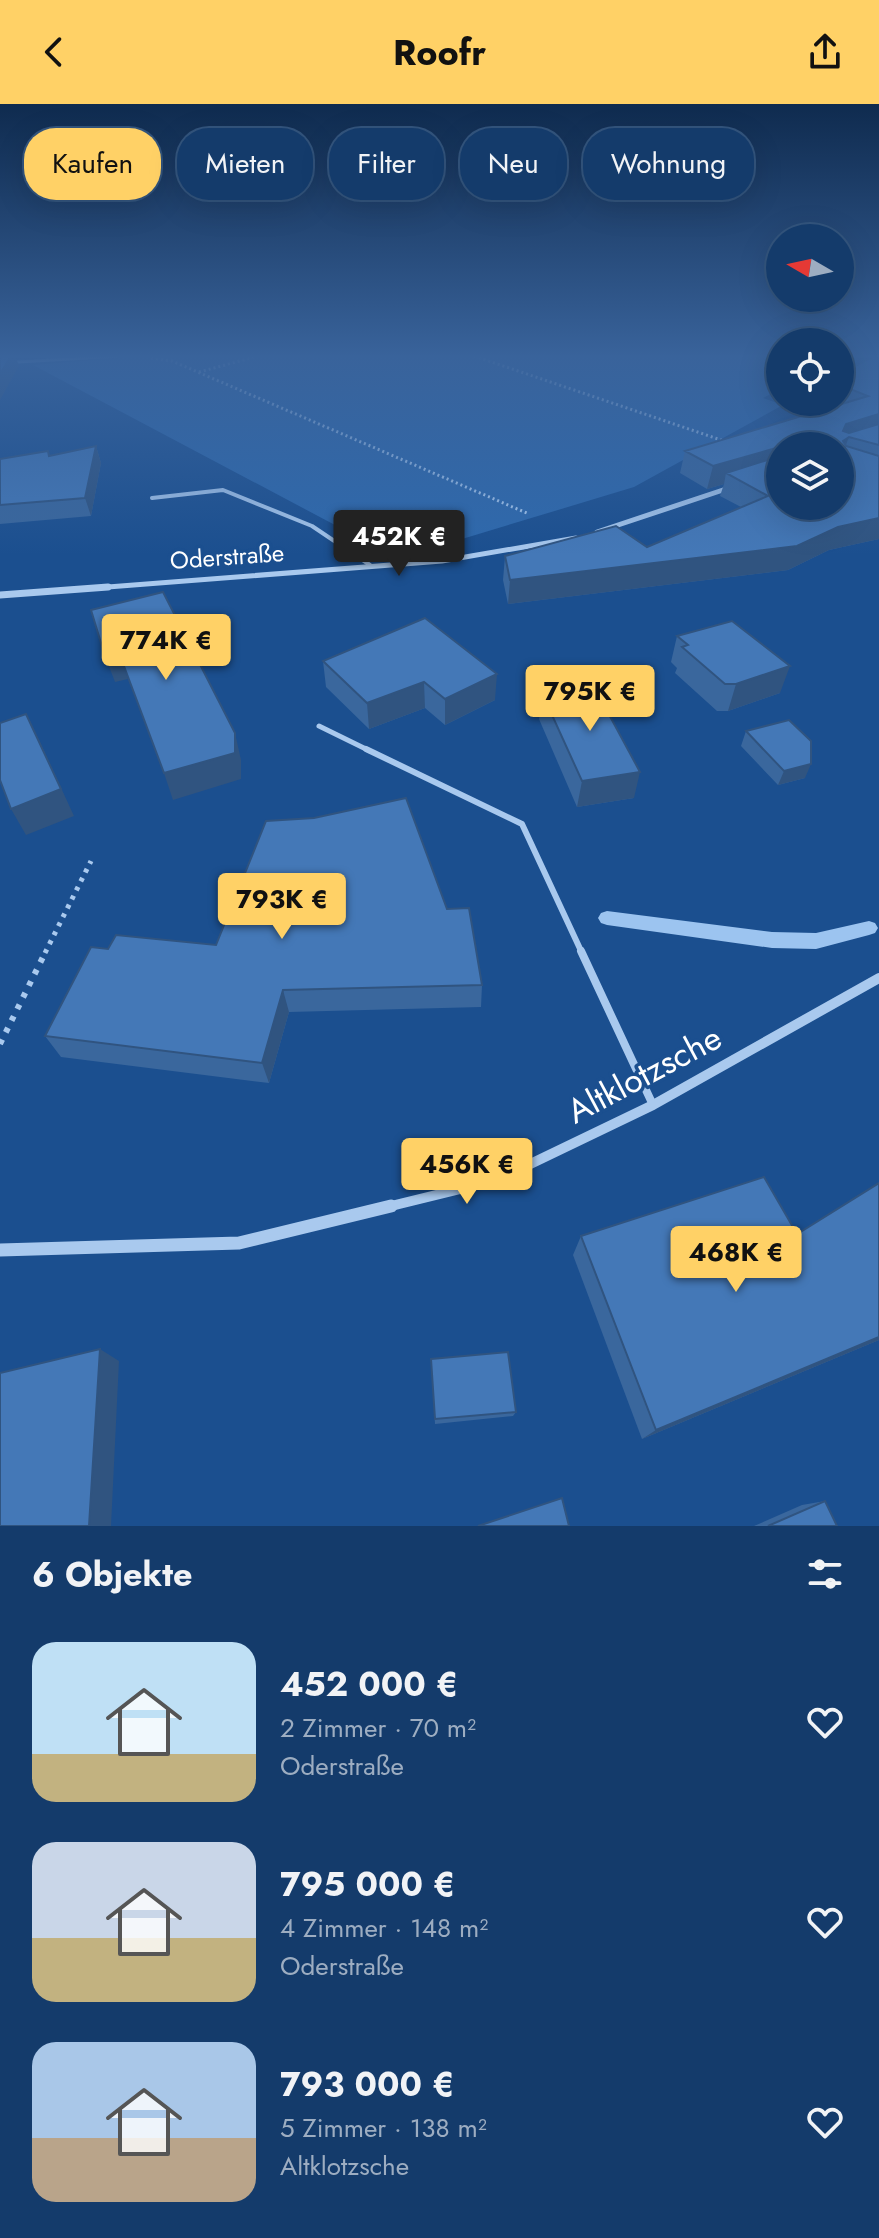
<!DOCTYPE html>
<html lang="de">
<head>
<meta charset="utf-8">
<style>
	:root { --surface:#143b6b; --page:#214673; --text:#f1f3f6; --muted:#9dadc1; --line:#33557e; --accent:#ffd166 }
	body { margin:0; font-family:Jost,sans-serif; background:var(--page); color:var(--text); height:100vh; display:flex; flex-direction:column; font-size:30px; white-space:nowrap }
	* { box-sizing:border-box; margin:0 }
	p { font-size:26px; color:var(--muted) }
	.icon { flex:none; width:44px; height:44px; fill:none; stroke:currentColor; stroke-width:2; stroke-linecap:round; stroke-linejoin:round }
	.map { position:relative; height:1422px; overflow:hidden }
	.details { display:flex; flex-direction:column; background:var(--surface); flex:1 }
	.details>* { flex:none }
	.top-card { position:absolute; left:24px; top:24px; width:832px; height:72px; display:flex; gap:16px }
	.needle { width:52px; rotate:279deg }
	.tools { position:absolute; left:766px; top:120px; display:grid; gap:16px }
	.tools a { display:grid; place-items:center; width:88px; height:88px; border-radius:50%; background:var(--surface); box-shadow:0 8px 32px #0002,0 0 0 2px var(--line); font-size:40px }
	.price { position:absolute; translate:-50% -68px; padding:0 18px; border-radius:8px; background:var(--accent); color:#111; font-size:26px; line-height:52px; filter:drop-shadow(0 2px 4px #0008) }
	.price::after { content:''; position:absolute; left:50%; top:48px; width:24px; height:18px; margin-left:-12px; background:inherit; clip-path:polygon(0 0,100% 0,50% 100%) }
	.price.active { background:#222; color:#fff }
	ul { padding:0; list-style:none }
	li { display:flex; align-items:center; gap:24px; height:200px; padding:0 32px }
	li span { display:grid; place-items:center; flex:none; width:224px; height:160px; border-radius:24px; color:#555 }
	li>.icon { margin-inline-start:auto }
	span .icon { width:96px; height:96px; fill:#fffc; stroke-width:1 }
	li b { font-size:34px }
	h2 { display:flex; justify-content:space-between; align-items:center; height:96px; padding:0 32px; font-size:34px }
	.pill { padding:0 28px; border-radius:32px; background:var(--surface); box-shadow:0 8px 32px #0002,0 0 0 2px var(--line); font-size:28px; line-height:72px }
	.pill.active { background:var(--accent); color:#111 }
	header { display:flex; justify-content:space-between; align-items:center; height:104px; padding:0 32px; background:var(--accent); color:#111; font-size:36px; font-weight:700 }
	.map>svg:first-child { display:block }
	.green { fill:#2e69ad }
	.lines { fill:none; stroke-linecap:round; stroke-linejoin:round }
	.stream { fill:#9cc4f0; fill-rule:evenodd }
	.path-far2 { stroke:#a9c9ee; stroke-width:3; stroke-dasharray:2 3; stroke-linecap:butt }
	.path-far1 { stroke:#a9c9ee; stroke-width:5; stroke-dasharray:4 6; stroke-linecap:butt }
	.path { stroke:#a9c9ee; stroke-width:6; stroke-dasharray:5 8; stroke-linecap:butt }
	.service-far4 { stroke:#a9c9ee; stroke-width:3 }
	.service-far3 { stroke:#a9c9ee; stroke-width:4 }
	.service-far2 { stroke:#a9c9ee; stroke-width:5 }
	.service-far1 { stroke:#a9c9ee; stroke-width:6 }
	.service { stroke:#a9c9ee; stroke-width:8 }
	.minor-far3 { stroke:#a9c9ee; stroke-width:5 }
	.minor-far2 { stroke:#a9c9ee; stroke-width:7 }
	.minor-far1 { stroke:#a9c9ee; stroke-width:10 }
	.minor { stroke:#a9c9ee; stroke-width:13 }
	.wall { fill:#3a679d; fill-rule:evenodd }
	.shaded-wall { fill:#305480 }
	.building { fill:#4478b7; stroke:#305480; stroke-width:2 }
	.labels { text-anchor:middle; stroke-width:7; stroke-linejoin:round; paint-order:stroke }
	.far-street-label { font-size:24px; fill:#fff; stroke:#1b4f8f }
	.near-street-label { font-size:34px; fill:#fff; stroke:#1b4f8f }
</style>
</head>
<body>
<header><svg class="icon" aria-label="back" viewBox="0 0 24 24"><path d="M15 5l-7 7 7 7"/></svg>Roofr<svg class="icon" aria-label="share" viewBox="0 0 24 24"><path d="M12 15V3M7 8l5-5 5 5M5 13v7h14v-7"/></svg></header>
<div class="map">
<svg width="879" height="1422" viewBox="0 0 879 1422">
	<rect width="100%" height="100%" fill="#1b4f8f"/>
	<path class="green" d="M142,252H774L780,254V285L763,294L783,301L634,383L439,442L384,447L33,261Z"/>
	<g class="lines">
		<path class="stream" d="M607,807L772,828L816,829L869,817L875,819L878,824L875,829L869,831L816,845L772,844L607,821L601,819L598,814L601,809Z"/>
		<path class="path-far2" d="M474,252L727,338
			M151,254L172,257L529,410
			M199,268L258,252"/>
		<path class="path-far1" d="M45,849L91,757"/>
		<path class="path" d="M0,940L46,847"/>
		<path class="service-far4" d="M0,259L122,252"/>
		<path class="service-far3" d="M152,394L223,386L312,422L370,461"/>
		<path class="service-far2" d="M319,622L370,647"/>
		<path class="service-far1" d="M366,645L522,720L582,849"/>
		<path class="service" d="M581,847L653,1001"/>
		<path class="minor-far3" d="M597,428L732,383
			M82,485L442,457L576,434"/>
		<path class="minor-far2" d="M0,491L108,483"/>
		<path class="minor-far1" d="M383,1104L497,1076L653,1001L879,874"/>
		<path class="minor" d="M0,1146L239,1139L391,1102"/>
	</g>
	<path class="wall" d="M879,252V435L829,446L788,466L508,500L503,476L505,452L647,443L741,403L720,392L724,380L707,385L680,369L685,347L835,302L826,298H840V270ZM780,342H840L780,402Z
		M96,342L101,359L91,412L0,420V355L49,352Z
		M425,514L495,596L445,621L425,604L369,625L326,583L323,557Z
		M677,532L780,589L728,607H717L675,569L677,564L671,558Z
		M542,589L634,694L577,703L539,615Z
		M746,627L805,674L778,681L741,642Z
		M447,805L482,881L481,903L289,908L269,979L61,953L45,932L108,845L216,841Z
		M879,1079V1236L642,1335L573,1151L581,1132L797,1130Z
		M431,1255L516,1308L513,1312L435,1320Z
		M825,1397L837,1422H754L802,1401Z"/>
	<path class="shaded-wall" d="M0,252H25V253L16,254L19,262L0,296Z
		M879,310V327L849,333L841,354L838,342L846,320Z
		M96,342L101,359L91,412L85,394Z
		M780,343V362L726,369L724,380L707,385L713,362Z
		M879,414V435L829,446L788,466L508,500L510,476L838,423Z
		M119,549L128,575L115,578L105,552Z
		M790,562L780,589L728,607L736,580Z
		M497,570L495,596L445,621V595Z
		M424,578L425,604L369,625L367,599Z
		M235,629L241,656V675L173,696L164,669Z
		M39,636L74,712L26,731L11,705Z
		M811,660L805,674L778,681L784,667Z
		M640,668L634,694L577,703L582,677Z
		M283,886L289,908L269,979L262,959Z
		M879,1233V1236L642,1335L656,1326Z
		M100,1245L119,1257L111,1422H89Z"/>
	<path class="building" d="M0,252H11L0,270Z
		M874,252H879V310L846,320L843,327L849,329L879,320V341L849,333L843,337L846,342L879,352V414L838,423L797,442L510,476L505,452L616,422L647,443L768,392L726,369L780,352V402H840V342H791L790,340L713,362L685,347L868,292L840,281V270Z
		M96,342L85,394L0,401V355L48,347L49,352Z
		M163,488L235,629V649L164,669L119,549L105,552L91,506Z
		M425,514L497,570L445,595L424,578L367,599L323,557Z
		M732,517L790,562L736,580H725L682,543L688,541L677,532Z
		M592,579L640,668L582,677L542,589Z
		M26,610L61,685L11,705L0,676V619Z
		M789,616L811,637V660L784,667L746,627Z
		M406,694L447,805L469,804L482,881L283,886L262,959L45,932L91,843L108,845L116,831L216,841L266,717L314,714Z
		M764,1073L797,1130L879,1079V1233L656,1326L581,1132Z
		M100,1245L89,1422H0V1269Z
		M508,1248L516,1308L435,1315L431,1255Z
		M562,1394L569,1422H478Z
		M825,1397L837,1422H768Z"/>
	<linearGradient id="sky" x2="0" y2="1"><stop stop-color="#0f2b4f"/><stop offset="0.56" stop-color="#39639b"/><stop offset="1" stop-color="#39639b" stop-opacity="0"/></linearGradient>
	<rect width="879" height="451" fill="url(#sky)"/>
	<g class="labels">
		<g class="far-street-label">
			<text transform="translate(227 453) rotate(-4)" y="8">Oderstraße</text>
		</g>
		<g class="near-street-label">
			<text transform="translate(644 970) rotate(-28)" y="12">Altklotzsche</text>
		</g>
	</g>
</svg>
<div class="tools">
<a><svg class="needle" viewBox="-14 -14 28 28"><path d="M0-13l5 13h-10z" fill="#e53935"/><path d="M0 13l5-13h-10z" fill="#9dadc1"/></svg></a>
<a><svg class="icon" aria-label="locate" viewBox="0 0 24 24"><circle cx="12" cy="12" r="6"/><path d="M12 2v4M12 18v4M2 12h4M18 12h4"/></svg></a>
<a><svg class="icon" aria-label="layers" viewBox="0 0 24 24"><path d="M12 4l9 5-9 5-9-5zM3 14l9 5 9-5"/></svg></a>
</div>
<b class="price active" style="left:399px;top:474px">452K €</b>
<b class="price" style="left:166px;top:578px">774K €</b>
<b class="price" style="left:590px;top:629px">795K €</b>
<b class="price" style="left:282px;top:837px">793K €</b>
<b class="price" style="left:467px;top:1102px">456K €</b>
<b class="price" style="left:736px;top:1190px">468K €</b>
<div class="top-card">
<a class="pill active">Kaufen</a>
<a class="pill">Mieten</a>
<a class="pill">Filter</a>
<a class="pill">Neu</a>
<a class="pill">Wohnung</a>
</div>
</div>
<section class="details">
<h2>6 Objekte<svg class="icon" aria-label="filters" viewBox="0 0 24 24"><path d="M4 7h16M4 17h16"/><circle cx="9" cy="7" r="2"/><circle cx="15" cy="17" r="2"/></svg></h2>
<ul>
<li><span style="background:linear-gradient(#bfe0f5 70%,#c2b280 0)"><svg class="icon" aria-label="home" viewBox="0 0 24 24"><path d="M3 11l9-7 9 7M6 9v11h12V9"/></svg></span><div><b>452 000 €</b><p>2 Zimmer · 70 m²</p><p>Oderstraße</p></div><svg class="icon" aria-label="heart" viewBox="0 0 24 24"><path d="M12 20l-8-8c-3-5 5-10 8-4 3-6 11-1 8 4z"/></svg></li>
<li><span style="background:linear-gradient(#c9d6e8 60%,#c2b280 0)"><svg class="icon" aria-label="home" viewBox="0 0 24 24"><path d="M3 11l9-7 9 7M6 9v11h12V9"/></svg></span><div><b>795 000 €</b><p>4 Zimmer · 148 m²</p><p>Oderstraße</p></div><svg class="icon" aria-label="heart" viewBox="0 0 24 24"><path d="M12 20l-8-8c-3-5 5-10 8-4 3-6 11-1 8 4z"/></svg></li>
<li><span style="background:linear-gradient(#a9c7e8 60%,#b9a48a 0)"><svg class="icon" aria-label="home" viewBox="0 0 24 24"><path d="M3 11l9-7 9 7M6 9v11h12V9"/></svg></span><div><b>793 000 €</b><p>5 Zimmer · 138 m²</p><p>Altklotzsche</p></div><svg class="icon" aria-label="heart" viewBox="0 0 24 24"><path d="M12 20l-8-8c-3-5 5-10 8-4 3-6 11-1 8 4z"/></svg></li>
</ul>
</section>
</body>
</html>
